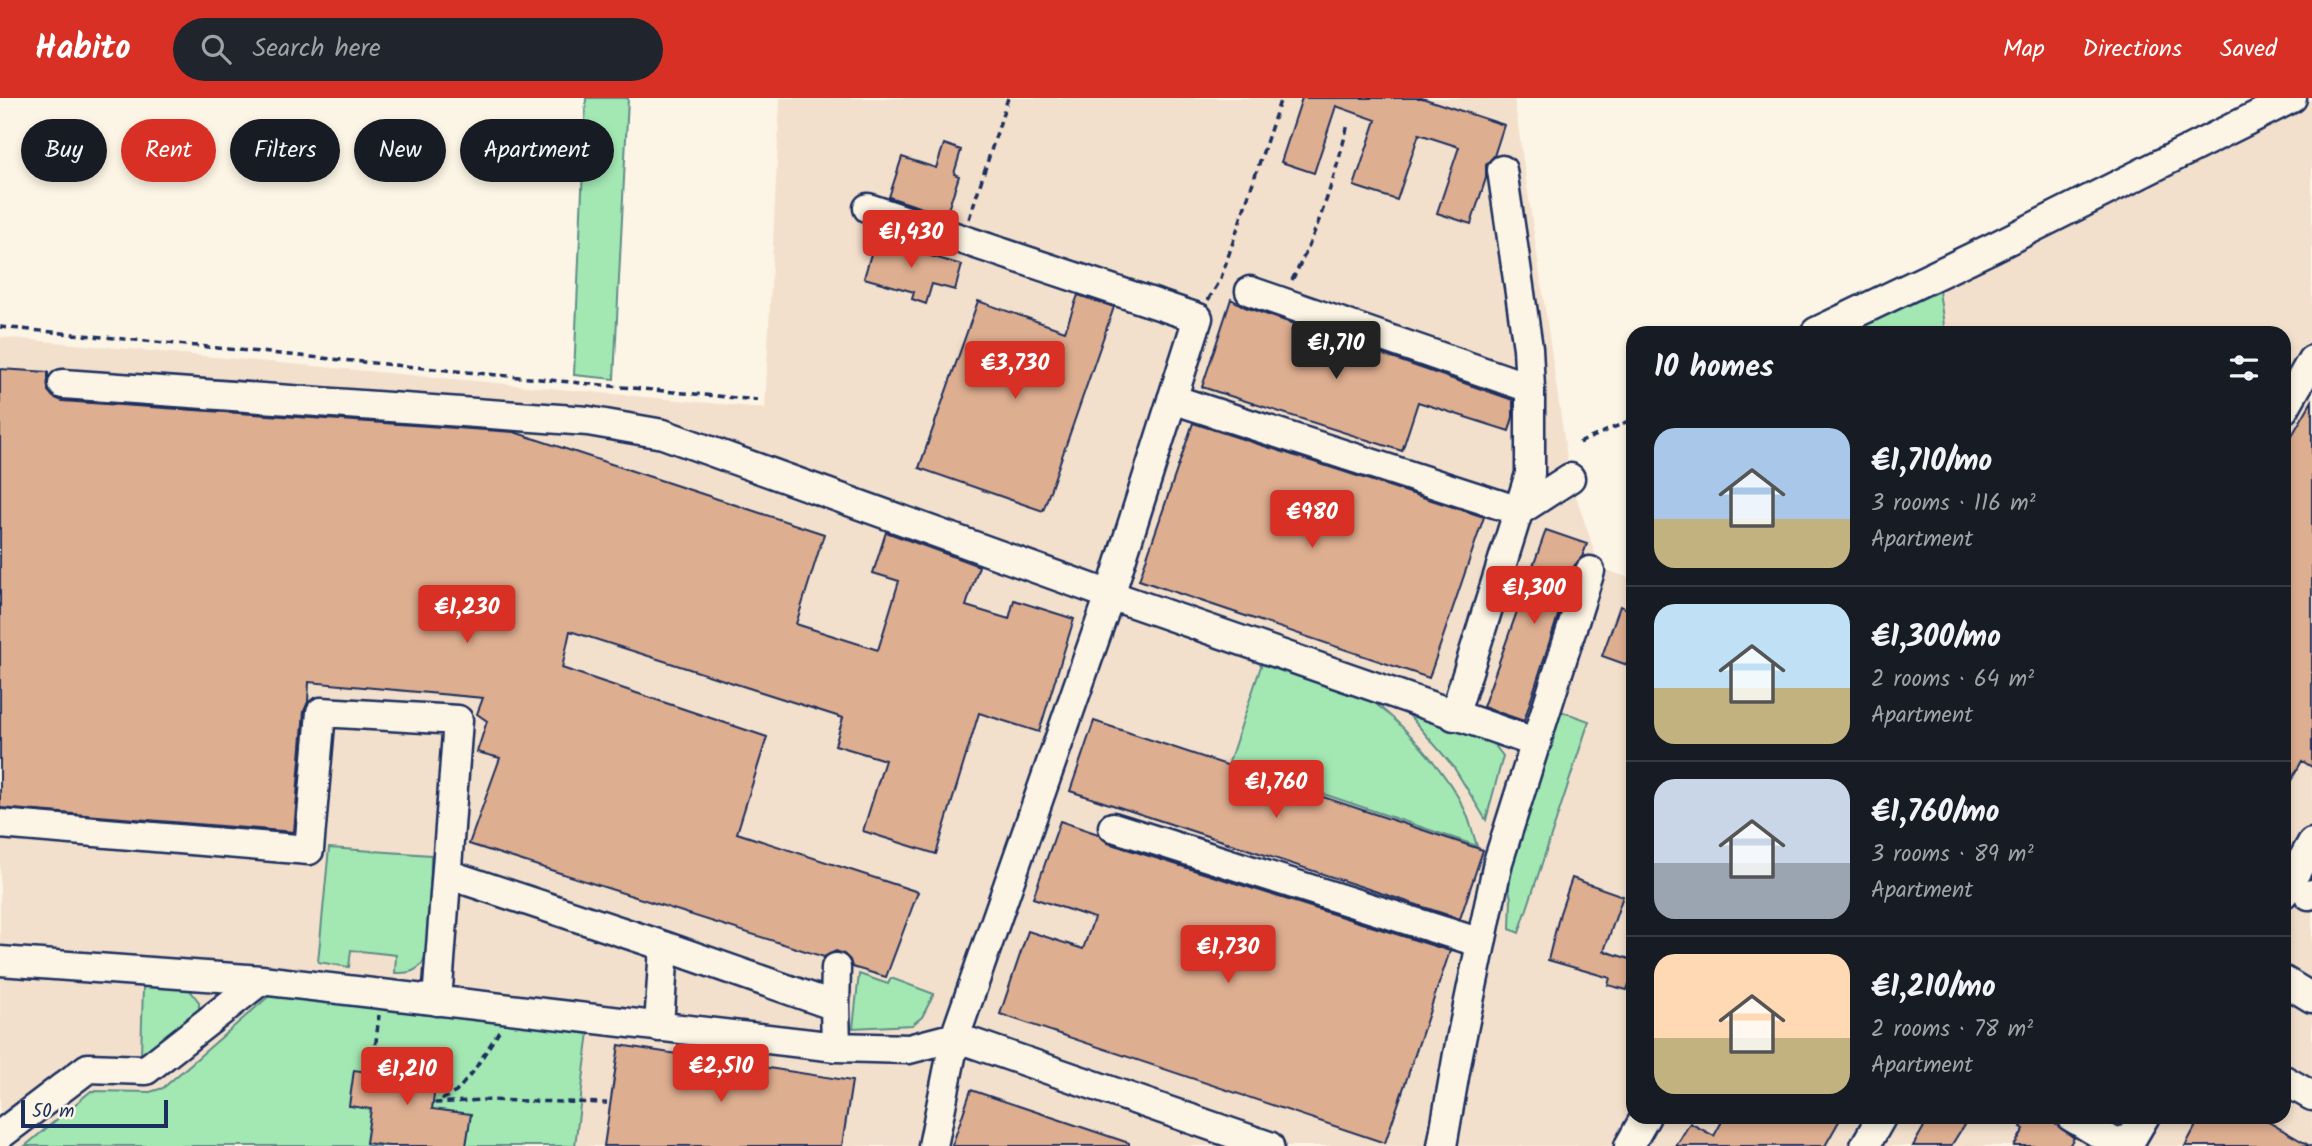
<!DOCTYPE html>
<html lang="en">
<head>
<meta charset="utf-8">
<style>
	:root { --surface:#171b24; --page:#20242c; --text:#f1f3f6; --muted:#9ea1a6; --line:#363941; --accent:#d93025 }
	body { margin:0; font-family:Kalam,sans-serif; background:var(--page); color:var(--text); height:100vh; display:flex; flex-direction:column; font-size:26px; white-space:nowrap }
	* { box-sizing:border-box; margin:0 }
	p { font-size:23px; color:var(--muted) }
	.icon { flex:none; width:38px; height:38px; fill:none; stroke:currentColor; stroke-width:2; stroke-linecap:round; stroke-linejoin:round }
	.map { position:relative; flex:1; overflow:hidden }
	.sheet { position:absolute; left:1626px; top:228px; width:665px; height:798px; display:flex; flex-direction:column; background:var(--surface); border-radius:21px; box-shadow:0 4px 10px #0003 }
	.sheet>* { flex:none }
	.top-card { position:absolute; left:21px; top:21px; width:665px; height:63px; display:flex; gap:14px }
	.scale { position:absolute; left:21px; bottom:18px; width:147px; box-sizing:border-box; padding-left:7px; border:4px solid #1b2f5e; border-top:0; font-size:19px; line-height:24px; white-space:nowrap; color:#1b2f5e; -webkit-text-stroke:5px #fcf5e5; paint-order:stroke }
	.price { position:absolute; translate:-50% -60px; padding:0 16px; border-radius:7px; background:var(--accent); color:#fff; font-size:23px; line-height:46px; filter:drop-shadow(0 2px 4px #0008) }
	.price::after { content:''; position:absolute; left:50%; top:42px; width:21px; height:16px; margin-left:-10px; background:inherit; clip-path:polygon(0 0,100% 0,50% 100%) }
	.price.on { background:#222; color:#fff }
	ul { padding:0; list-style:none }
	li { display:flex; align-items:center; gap:21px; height:175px; padding:0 28px }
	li+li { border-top:2px solid var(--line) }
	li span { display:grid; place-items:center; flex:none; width:196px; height:140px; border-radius:21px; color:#555 }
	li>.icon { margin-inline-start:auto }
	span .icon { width:84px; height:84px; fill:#fffc; stroke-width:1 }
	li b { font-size:30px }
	h2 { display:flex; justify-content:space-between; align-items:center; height:84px; padding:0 28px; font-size:30px }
	.tag { padding:0 24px; border-radius:32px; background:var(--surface); box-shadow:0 4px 10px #0003; font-size:24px; line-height:63px }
	.tag.on { background:var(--accent); color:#fff }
	header { display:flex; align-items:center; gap:42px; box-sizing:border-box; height:98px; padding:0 35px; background:var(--accent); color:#fff }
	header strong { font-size:33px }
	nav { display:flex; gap:38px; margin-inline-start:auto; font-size:24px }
	.search { width:490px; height:63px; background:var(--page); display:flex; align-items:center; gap:18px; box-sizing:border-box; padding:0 24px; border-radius:38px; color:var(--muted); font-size:26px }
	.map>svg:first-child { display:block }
	.built { fill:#f3e0cc }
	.green { fill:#a3e8b3; stroke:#5f8c88; stroke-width:2 }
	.building { fill:#deae90; stroke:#1b2f5e; stroke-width:2 }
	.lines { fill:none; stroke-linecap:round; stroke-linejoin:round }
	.minor-casing { stroke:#1b2f5e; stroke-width:33 }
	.path { stroke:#1b2f5e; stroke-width:3.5; stroke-dasharray:7 5; stroke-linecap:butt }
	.minor { stroke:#fcf5e5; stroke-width:28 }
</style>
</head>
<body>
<header>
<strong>Habito</strong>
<div class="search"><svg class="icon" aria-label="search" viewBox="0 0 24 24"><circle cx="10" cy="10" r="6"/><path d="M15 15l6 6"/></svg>Search here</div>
<nav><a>Map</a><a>Directions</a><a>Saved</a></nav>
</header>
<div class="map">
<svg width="2312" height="1048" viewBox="0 0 2312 1048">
	<rect width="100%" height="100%" fill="#fcf5e5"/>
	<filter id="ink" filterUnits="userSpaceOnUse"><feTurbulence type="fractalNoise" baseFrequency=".0143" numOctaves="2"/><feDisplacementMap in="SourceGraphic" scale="14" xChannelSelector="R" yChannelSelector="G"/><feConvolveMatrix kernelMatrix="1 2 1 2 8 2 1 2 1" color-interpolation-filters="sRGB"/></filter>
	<g filter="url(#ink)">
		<path class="built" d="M780,0H1514L1570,380L1600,470L1633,481V1008L1612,1048H0V239L765,310Z
			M2312,2V1048H1641L1658,1018H2284V234H1945L1939,193Z"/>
		<path class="green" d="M586,0H628L614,281L574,277Z
			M1939,193L1945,234H1850Z
			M1264,559C1299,572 1338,582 1370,602C1404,625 1447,675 1465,712C1470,723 1473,736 1477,748L1229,664Z
			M1411,609L1487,637L1503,658L1486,722L1453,668L1408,616Z
			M1555,611L1589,623L1519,835L1510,831L1511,801L1505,770Z
			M329,750L431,757C430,779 433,853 421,867C414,875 405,875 395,875L396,857L351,852L349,869L318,864Z
			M859,876L888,886L891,880L934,896L922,919L912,927L853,930Z
			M150,885L186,887L199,904V915L147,958L141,957L143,889Z
			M269,898L589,934L575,1048H25L91,993L150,994L163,990Z"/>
		<path class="building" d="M1302,0H1422L1504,27L1494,58L1486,67V80L1471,126L1437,115L1459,49L1419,36L1397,102L1354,88L1376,22L1336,8L1314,75L1281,64Z
			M944,46L961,52L954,76L959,78L946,118L889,99L902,59L936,70Z
			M875,142L962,167L955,192L932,186L926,206L912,201L914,194L864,180Z
			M1078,197L1114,209L1043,413L919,370L978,203L1065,233Z
			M1231,201L1245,209L1513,302V319L1509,333L1418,304L1402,353L1202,289Z
			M0,271L48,274V293L53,299L62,303L514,334L824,436L796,526L878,552L899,483L873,475L886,434L979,468L966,508L1009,521L1014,502L1074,521L1039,634L979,615L936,756L863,733L885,662L835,647L843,620L570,533L562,570L767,639L737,735L918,794L886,879L852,869L850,862L844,856L836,853L824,859L469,746L500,660L477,654L487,623L477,616L483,600L309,584L308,604L304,613L294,734L0,710Z
			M2312,303V669L2302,663L2284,695V351Z
			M1193,325L1484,419L1429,580L1139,482Z
			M1546,432L1587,446L1582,459L1574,468L1524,623L1483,609Z
			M1620,508L1633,513V569L1602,558Z
			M1094,623L1483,752L1460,821L1070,693Z
			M1060,723L1098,736L1108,745L1450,853L1385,1045L1000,916L1028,833L1083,851L1094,820L1033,800Z
			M1572,780L1623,798L1604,853L1633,862V875L1627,892L1608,887L1610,880L1548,862L1560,815Z
			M619,947L852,983L842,1048H604Z
			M404,956L439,961L432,1011L471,1016L466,1048H389L366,1045L371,1011L349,1008L354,972L391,977L393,965L402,967Z
			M971,992L1129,1045V1048H952Z
			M1725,1018H1842L1825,1048H1676L1690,1025L1714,1038Z
			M1930,1018H1949L1964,1027L1951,1048H1913Z
			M2027,1018H2046L2074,1040L2069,1048H2014L2024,1031L2021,1029Z
			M2201,1018H2258L2310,1048H2185Z"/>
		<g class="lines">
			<g class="minor-casing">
				<path id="minor" d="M1502,72L1528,250L1530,290
					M868,110L1198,220L1110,497L955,939L933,1048
					M1250,193L1530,290V376L1454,618
					M1816,234L1992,150L2292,0
					M63,286L588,323L663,336L1110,497L1537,645
					M1172,301L1519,413
					M2284,311L2312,262
					M1519,413L1570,380
					M0,726L309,752L321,614L458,622L437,903
					M1113,729L1481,845
					M447,776L664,848L835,908L836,949
					M2284,795L2312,745
					M2309,797L2312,796
					M0,863L261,882L836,949L909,951L955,939L1269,1048
					M2284,883L2312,900
					M835,908L836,870
					M659,929L664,848
					M2284,982L2312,998
					M2070,1018L2115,1045L2113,1048
					M0,1037L88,970L146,972L261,882
					M2115,1045L2132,1040L2145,1018
					M1442,1048L1458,956L1498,764L1590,473
					M1629,1048L1646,1018
					M1865,1048L1882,1018"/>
			</g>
			<path class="path" d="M969,121L1008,0
				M1292,182C1318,134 1335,79 1348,26
				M1208,202L1220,183L1281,0
				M0,229L757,302
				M1579,345L1633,321
				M499,933L473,974L456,994L436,1005L483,1002L607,1005
				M373,970L379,917"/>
			<use href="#minor" class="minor"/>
		</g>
	</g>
</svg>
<div class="scale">50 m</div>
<b class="price" style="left:911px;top:172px">€1,430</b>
<b class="price on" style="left:1336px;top:283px">€1,710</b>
<b class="price" style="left:1015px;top:303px">€3,730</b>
<b class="price" style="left:1312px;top:452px">€980</b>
<b class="price" style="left:1534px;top:528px">€1,300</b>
<b class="price" style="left:467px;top:547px">€1,230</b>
<b class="price" style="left:1276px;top:722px">€1,760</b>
<b class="price" style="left:1228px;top:887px">€1,730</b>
<b class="price" style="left:721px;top:1006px">€2,510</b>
<b class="price" style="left:407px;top:1009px">€1,210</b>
<div class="top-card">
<a class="tag">Buy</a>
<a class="tag on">Rent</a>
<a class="tag">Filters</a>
<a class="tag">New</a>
<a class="tag">Apartment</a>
</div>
<section class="sheet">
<h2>10 homes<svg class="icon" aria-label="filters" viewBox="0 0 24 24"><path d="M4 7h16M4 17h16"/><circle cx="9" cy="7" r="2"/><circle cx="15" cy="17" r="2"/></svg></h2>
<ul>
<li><span style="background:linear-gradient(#a9c7e8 65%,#c2b280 0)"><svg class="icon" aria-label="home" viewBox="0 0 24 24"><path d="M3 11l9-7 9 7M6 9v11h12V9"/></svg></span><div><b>€1,710/mo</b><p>3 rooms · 116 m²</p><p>Apartment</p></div></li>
<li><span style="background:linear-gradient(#bfe0f5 60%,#c2b280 0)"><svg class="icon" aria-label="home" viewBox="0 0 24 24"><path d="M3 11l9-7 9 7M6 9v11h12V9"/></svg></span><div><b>€1,300/mo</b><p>2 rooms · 64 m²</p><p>Apartment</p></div></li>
<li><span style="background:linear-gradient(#c9d6e8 60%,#9aa5b1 0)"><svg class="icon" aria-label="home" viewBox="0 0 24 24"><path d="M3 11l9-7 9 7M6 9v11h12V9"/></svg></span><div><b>€1,760/mo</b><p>3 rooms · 89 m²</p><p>Apartment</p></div></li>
<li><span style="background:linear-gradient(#ffd9b3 60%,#c2b280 0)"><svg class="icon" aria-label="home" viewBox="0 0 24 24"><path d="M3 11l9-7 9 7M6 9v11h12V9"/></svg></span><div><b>€1,210/mo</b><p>2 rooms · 78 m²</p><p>Apartment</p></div></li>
</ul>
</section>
</div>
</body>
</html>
